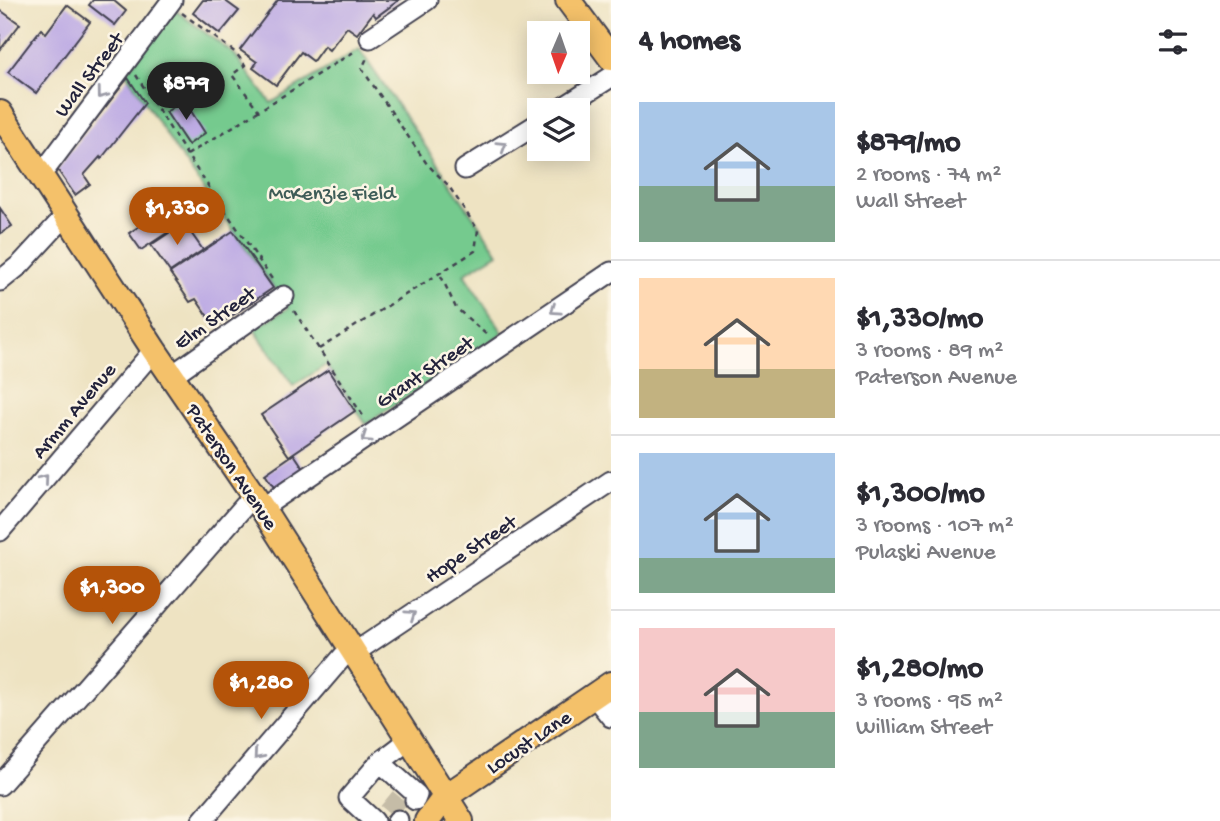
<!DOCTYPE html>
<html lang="en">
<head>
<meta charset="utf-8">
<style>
	:root { --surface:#fff; --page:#f2f2f3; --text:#2b2b33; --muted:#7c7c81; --line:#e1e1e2; --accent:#b45309 }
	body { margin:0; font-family:"Gochi Hand",sans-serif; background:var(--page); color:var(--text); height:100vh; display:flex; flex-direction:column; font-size:26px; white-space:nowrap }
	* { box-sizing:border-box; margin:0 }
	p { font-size:23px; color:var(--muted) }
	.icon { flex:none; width:38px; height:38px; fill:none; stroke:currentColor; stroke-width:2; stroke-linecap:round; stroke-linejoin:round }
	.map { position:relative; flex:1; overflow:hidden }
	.side { display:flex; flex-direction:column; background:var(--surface); width:609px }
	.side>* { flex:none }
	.needle { width:46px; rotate:182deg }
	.controls { position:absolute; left:527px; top:21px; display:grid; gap:14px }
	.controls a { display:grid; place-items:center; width:63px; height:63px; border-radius:0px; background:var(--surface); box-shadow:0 4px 18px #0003; font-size:35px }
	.price { position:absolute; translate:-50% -60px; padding:0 16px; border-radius:24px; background:var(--accent); color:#fff; font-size:23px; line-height:46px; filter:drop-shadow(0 2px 4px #0008) }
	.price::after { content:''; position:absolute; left:50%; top:42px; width:21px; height:16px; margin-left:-10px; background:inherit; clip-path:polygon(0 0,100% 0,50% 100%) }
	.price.selected { background:#222; color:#fff }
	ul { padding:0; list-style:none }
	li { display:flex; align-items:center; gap:21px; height:175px; padding:0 28px }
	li+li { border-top:2px solid var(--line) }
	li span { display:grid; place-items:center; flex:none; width:196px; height:140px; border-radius:0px; color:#555 }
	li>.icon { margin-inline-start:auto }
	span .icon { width:84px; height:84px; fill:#fffc; stroke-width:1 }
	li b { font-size:30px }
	h2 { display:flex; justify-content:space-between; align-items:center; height:84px; padding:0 28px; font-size:30px }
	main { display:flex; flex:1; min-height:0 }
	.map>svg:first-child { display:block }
	.green { fill:#74ca8e; stroke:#4b7664; stroke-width:2 }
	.building { fill:#bdabe4 }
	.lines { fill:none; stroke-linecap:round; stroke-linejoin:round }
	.minor-tunnel { stroke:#c5bca7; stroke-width:19; stroke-dasharray:19 10; stroke-linecap:butt }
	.minor-casing { stroke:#413f4f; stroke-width:23 }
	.major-casing { stroke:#413f4f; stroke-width:28 }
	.path { stroke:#413f4f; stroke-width:2.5; stroke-dasharray:5 5; stroke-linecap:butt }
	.minor { stroke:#fff; stroke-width:19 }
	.major { stroke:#f4c16b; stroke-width:24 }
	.oneway { stroke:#9c9ca7 }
	.labels { text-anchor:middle; stroke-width:5; stroke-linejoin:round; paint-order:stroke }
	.street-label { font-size:21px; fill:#22223b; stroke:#fcf5e5 }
	.park-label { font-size:21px; fill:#3f5d58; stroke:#fcf5e5 }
</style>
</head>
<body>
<main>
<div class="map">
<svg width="611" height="821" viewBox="0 0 611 821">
	<rect width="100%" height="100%" fill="#fcf5e5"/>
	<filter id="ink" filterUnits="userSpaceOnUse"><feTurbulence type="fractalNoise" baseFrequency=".0143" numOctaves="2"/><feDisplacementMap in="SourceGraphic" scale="14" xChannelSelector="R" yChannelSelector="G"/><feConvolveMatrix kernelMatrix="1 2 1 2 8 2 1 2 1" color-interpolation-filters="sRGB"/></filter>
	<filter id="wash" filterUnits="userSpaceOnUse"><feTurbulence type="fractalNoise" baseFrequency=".00686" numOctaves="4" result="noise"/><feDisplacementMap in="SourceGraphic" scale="28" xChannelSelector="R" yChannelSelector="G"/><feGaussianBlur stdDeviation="1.57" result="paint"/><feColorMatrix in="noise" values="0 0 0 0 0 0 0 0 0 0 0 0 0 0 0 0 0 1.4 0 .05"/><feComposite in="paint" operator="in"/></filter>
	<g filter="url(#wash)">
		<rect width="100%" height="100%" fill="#eee3c2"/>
		<path class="green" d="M175,10L234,54L271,103L359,49L498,253L464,274L503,333L366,424L326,365L293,386L254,329L288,308L177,151L126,73Z"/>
		<g id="blocks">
			<path class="building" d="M93,0H113L126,11L115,25L89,5Z
				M203,0H224L239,11L220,34L193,13Z
				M278,0H399L376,17L373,13L357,34L347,27L329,50L324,46L313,61L301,52L276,85L253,68L257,62L240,50Z
				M67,5L90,22L36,93L8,72L41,29L46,33Z
				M0,10L20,24L0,50Z
				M128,78L145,103L101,159L100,157L84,175L90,184L75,195L57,169Z
				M184,100L205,133L188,145L166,112Z
				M173,204L185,221L141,250L129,233Z
				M0,208L12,226L0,234Z
				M184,223L203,250L170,272L151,245Z
				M233,231L273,288L215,327L196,299L190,302L170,273Z
				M328,370L355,411L289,456L261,415Z
				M294,454L304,469L277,487L273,486L265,474Z"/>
		</g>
	</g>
	<g filter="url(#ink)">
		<use href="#blocks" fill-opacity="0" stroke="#413f4f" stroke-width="2"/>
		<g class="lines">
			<path class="minor-tunnel" d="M388,812L406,790"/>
			<g class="minor-casing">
				<path id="minor" d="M370,38L427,0
					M559,110L611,77
					M465,169L539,123
					M41,175L172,0
					M0,281L21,264L67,214
					M171,376L284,296
					M262,508L611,272
					M0,531L154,350
					M354,653L611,481
					M594,696L611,717
					M380,762L409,740
					M0,785L254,495
					M202,821L351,647
					M374,821L349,798L380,762L417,795L415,800
					M397,821L398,820"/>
			</g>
			<g class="major-casing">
				<path id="major" d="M568,0L611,58
					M0,113L154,350L262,508L461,821
					M427,821L445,797L611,684"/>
			</g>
			<path class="path" d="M182,13L236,53L245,65L232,75L259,111
				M136,75L187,155L274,282
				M187,155L357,50
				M441,276L456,308L487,335
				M294,311L365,419
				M319,349L475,251L478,230L448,185L427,164L362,69L366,60V55"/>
			<use href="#minor" class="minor"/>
			<use href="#major" class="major"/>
		</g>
		<defs><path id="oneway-chevron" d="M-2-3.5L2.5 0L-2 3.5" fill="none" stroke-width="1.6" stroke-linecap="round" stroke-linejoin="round" transform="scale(1.75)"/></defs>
		<g class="oneway">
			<use href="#oneway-chevron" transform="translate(102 94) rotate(127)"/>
			<use href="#oneway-chevron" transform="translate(502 146) rotate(-32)"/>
			<use href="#oneway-chevron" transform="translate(555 310) rotate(146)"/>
			<use href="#oneway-chevron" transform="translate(366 438) rotate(146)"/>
			<use href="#oneway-chevron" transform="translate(44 479) rotate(-50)"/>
			<use href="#oneway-chevron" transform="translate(411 615) rotate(-34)"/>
			<use href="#oneway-chevron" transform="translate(258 755) rotate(131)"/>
		</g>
	</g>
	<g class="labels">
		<g class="street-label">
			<text transform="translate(88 74) rotate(-53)" y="7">Wall Street</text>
			<text transform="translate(214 317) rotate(-35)" y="7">Elm Street</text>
			<text transform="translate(424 371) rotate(-34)" y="7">Grant Street</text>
			<text transform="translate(73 410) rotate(-50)" y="7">Armm Avenue</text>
			<text transform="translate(233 466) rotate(56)" y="7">Paterson Avenue</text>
			<text transform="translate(470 548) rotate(-34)" y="7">Hope Street</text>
			<text transform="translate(528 741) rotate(-34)" y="7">Locust Lane</text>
		</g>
		<g class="park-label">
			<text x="332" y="199">McKenzie Field</text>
		</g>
	</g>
</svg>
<div class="controls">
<a><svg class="needle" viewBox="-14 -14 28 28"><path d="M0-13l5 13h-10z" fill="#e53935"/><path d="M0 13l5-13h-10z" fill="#7c7c81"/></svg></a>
<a><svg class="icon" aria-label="layers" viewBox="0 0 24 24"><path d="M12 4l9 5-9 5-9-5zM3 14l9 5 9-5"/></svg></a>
</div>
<b class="price selected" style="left:186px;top:122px">$879</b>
<b class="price" style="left:177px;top:247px">$1,330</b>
<b class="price" style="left:112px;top:626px">$1,300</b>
<b class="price" style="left:261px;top:721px">$1,280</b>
</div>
<section class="side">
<h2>4 homes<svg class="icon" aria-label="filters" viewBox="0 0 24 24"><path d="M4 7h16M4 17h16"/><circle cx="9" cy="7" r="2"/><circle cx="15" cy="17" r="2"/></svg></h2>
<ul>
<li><span style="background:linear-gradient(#a9c7e8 60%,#7fa58c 0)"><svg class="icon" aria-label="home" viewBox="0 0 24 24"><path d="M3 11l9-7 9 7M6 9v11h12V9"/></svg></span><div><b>$879/mo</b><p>2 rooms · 74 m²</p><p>Wall Street</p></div></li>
<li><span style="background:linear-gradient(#ffd9b3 65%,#c2b280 0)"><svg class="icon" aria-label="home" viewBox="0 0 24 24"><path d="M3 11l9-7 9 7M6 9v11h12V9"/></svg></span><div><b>$1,330/mo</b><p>3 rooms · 89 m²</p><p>Paterson Avenue</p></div></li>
<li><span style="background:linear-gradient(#a9c7e8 75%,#7fa58c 0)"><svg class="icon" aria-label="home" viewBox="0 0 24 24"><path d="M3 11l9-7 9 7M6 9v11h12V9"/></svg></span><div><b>$1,300/mo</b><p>3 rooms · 107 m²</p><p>Pulaski Avenue</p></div></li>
<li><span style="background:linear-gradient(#f6c9c9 60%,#7fa58c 0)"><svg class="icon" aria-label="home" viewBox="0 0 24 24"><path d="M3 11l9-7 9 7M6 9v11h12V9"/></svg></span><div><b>$1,280/mo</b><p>3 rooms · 95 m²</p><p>William Street</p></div></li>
</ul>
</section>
</main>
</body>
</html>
